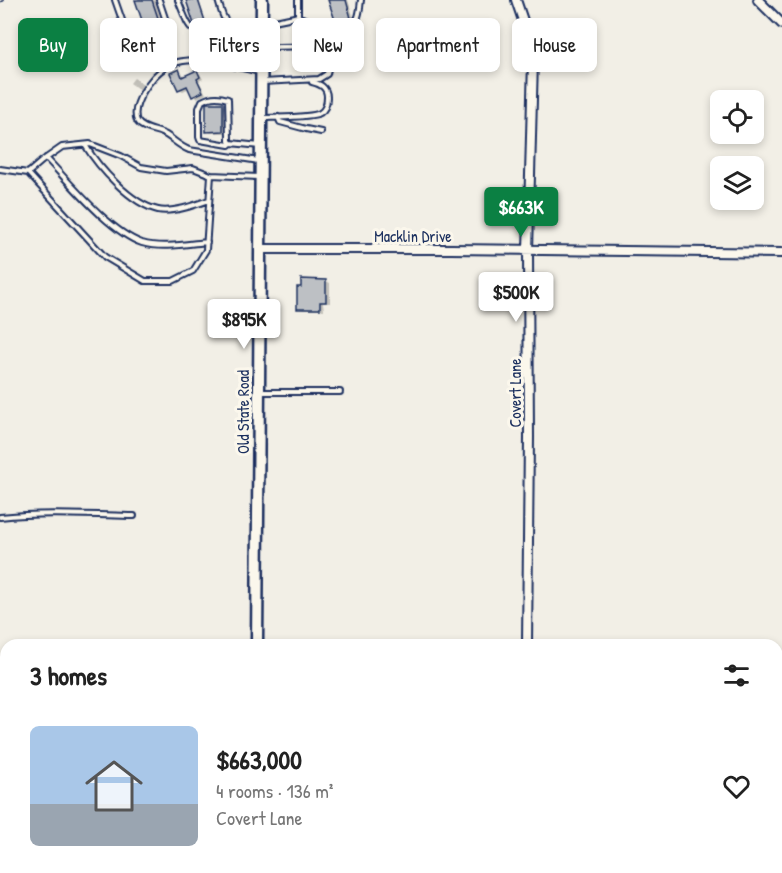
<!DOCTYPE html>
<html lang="en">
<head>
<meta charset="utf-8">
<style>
	:root { --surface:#fff; --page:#f2f2f2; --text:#222; --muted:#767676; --accent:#0b8043 }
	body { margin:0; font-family:"Patrick Hand",sans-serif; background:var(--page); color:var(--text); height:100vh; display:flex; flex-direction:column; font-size:22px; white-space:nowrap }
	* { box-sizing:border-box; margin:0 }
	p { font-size:20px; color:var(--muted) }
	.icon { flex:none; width:33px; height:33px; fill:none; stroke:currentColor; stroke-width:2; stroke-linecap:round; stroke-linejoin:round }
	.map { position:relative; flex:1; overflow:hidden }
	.sheet { position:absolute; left:0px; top:639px; width:783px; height:234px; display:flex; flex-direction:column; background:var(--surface); border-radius:18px 18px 0 0; box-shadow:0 3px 9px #0003 }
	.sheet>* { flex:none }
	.top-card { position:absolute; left:18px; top:18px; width:747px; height:54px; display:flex; gap:12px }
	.buttons { position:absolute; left:710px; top:90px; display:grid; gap:12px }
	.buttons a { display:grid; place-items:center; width:54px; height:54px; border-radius:9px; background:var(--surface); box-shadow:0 3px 9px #0003; font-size:30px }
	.price { position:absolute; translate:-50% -51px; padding:0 14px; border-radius:6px; background:#fff; color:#222; font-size:20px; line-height:39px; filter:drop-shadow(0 2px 3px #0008) }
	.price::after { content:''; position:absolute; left:50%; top:36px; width:18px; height:14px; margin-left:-9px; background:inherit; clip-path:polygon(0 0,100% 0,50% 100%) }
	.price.active { background:var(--accent); color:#fff }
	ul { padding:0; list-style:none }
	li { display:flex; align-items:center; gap:18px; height:150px; padding:0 30px }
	li span { display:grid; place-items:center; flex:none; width:168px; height:120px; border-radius:9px; color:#555 }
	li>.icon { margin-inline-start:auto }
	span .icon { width:72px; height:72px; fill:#fffc; stroke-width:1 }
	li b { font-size:26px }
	h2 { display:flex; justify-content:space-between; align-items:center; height:72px; padding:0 30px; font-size:26px }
	.pill { padding:0 21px; border-radius:9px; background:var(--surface); box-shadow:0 3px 9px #0003; font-size:21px; line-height:54px }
	.pill.active { background:var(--accent); color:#fff }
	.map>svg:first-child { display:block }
	.built { fill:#e2e1dc }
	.shadow { fill:#0003 }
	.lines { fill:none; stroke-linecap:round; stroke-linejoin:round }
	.stream { stroke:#707b93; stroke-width:3 }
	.building { fill:#bdc0c4; stroke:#1b2f5e; stroke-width:1.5 }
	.lane-casing { stroke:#1b2f5e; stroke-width:8 }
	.street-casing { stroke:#1b2f5e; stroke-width:12 }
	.secondary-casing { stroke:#1b2f5e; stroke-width:15 }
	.path { stroke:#1b2f5e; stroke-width:1.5; stroke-dasharray:4.5 4.5; stroke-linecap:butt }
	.lane { stroke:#fbf7ec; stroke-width:4 }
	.street { stroke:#fbf7ec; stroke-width:8 }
	.secondary { stroke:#fbf7ec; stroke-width:10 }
	.labels { text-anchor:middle; stroke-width:6; stroke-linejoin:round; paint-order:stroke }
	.street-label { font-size:16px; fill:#1b2f5e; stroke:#fbf7ec }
</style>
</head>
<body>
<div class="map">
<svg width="782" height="873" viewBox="0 0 782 873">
	<rect width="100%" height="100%" fill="#f2efe6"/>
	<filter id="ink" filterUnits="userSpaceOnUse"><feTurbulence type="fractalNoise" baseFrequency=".0167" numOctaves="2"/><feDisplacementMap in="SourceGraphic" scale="12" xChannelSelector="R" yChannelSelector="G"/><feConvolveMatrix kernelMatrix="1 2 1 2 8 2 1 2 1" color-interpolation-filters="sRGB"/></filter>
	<g filter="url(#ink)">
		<path class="built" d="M0,787H6V864H0Z"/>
		<path class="shadow" d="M137,0H155L163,26L150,30L146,28Z
			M187,0H199L206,22L197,25L195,23Z
			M330,0H348L354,19L341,24L337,22Z
			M178,71L182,73L185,77L197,72L200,74L203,79L199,81L206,94L197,98L194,96L190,88L183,91L179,89Z
			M134,78L145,85L141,91L130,83Z
			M223,105L227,107V133H211L207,131Z
			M326,281L330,283V303H323L324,310H303L299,308Z"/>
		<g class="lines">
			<path class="stream" d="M587,867L603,873"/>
		</g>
		<path class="building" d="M135,0H152L160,24L145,29Z
			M186,0H198L205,21L194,24Z
			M328,0H346L351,18L336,23Z
			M179,69L182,77L197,70L200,77L197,79L203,92L192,97L187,86L178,90L170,73Z
			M206,103H223V131L206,132Z
			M301,279L326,280V302H320V309H297V287H301Z"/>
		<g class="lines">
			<g class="lane-casing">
				<path id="lane" d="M115,0L130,43C144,46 153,44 166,36L167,24L159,0
					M178,0C193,38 190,34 227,22
					M218,0C220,6 222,18 227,22C238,30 284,19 298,16V0
					M298,16C312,23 345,37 357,19C360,14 360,6 361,0
					M262,82L319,79L327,74C329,66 328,56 321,51C310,44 275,47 262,48
					M278,117L280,122L306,129L321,132
					M263,118C275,117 311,118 320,113C325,110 327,103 327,97C327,87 320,84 312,82
					M231,143L229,141V138L228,99C219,96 210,96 202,101L199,108V137L200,140L229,145L231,143L260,146
					M85,145C99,168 131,204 158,210C173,213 195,205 209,200
					M46,158C70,183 110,232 142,243C162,249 187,244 207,242
					M259,161L189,150C179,146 174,140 166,135C158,130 142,130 137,121C130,105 152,75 166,67C171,64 177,62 183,61C204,57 239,68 260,72
					M0,169L28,173L42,161L62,147L90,144L121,156L141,167L166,171L193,168L211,175L259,177
					M28,173L105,257L145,281H173L193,271L206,250L211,175
					M259,392H340
					M0,517C44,512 89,515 134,516
					M0,682H6
					M0,755H6
					M0,806H6"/>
			</g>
			<g class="street-casing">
				<path id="street" d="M516,0L531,44L533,60L528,251L529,437L527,645
					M758,0L782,24
					M259,249H451L782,253
					M0,784H6"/>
			</g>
			<g class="secondary-casing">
				<path id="secondary" d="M257,645L262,0
					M248,873V867"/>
			</g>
			<path class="path" d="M0,2L4,0"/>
			<use href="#lane" class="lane"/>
			<use href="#street" class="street"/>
			<use href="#secondary" class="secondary"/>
		</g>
	</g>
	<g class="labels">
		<g class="street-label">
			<text x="413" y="242">Macklin Drive</text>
			<text transform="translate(515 393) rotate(-90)" y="6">Covert Lane</text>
			<text transform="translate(243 412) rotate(-90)" y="6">Old State Road</text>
		</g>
	</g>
</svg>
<div class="buttons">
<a><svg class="icon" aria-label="locate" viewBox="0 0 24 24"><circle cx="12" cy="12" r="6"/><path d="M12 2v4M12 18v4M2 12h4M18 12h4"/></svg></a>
<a><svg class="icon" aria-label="layers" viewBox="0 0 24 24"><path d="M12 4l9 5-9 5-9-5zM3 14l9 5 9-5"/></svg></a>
</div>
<b class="price active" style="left:521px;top:238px">$663K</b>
<b class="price" style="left:516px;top:323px">$500K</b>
<b class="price" style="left:244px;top:350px">$895K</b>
<div class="top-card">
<a class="pill active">Buy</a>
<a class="pill">Rent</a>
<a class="pill">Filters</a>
<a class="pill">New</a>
<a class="pill">Apartment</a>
<a class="pill">House</a>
</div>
<section class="sheet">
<h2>3 homes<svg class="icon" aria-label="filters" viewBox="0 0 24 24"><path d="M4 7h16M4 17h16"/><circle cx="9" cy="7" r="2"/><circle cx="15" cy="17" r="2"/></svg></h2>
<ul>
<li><span style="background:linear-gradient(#a9c7e8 65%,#9aa5b1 0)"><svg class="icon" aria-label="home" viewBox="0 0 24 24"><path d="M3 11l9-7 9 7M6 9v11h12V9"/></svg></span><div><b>$663,000</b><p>4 rooms · 136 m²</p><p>Covert Lane</p></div><svg class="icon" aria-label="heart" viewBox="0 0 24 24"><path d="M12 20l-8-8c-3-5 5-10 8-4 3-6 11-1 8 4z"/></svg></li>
</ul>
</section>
</div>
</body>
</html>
